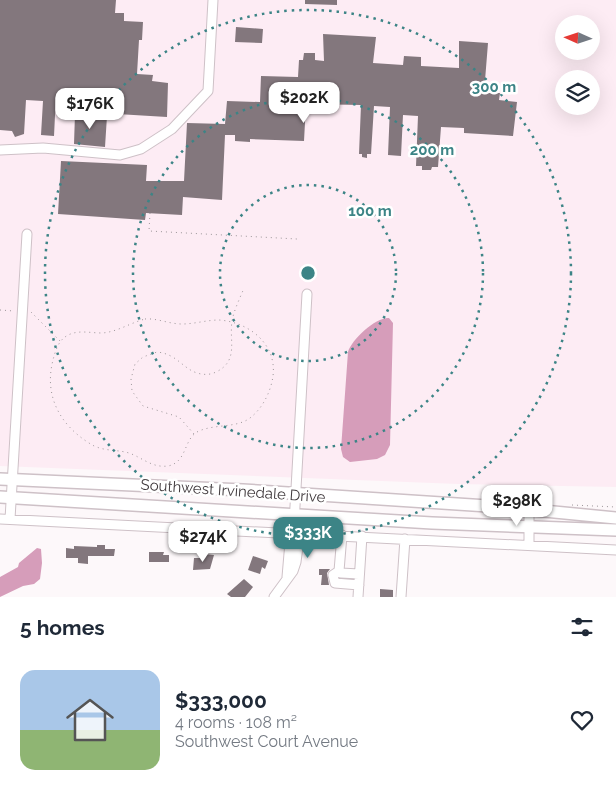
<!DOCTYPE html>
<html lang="en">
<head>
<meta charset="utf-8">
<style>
	:root { --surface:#fff; --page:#f6f6f7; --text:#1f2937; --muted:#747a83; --accent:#3c8486 }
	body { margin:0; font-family:Raleway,sans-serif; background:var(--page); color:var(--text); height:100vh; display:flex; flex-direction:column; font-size:19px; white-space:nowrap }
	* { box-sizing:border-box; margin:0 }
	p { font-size:16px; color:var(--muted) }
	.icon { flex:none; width:28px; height:28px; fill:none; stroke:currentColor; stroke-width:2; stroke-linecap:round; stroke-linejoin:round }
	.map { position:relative; height:597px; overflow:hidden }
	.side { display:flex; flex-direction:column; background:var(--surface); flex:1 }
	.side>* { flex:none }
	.needle { width:32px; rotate:273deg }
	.buttons { position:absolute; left:555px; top:15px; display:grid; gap:10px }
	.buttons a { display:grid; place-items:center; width:45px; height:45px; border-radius:50%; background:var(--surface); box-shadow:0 5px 20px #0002; font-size:25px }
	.price { position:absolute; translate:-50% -42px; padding:0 11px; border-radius:10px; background:#fff; color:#222; font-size:16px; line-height:32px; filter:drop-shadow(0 1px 2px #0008) }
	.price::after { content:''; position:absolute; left:50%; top:30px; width:15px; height:11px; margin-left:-8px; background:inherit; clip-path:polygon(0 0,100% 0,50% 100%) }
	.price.selected { background:var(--accent); color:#fff }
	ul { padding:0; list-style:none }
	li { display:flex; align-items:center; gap:15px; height:125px; padding:0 20px }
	li span { display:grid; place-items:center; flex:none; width:140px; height:100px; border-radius:15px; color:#555 }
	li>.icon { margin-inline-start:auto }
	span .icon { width:60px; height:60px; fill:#fffc; stroke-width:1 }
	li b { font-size:21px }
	h2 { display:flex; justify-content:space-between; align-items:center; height:60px; padding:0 20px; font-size:21px }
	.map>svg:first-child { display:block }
	.built { fill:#fdecf4; fill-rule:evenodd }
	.water { fill:#d69dba }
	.building { fill:#83777d }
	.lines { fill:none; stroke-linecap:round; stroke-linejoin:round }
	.minor-casing { stroke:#cec1c7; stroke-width:11 }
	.major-casing { stroke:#cec1c7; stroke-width:14 }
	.path { stroke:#9c9699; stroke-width:1; stroke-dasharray:1 4; stroke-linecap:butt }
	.minor { stroke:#fff; stroke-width:9 }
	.major { stroke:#fff; stroke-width:11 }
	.ring { fill:none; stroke:#3c8486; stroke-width:2.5; stroke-dasharray:2.5 5 }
	.labels { text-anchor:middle; stroke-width:5; stroke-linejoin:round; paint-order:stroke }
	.street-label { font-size:15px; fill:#403a3d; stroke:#fff }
	.centre { fill:#3c8486; stroke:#fff; stroke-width:2.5 }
	.ring-label { font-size:15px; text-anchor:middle; font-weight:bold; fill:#3c8486; stroke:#fff; stroke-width:5; stroke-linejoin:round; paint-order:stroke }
</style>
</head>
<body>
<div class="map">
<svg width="616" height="597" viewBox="0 0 616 597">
	<rect width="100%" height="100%" fill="#fdf8fa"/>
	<path class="built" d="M0,0H616V487L458,484L0,466ZM564,24H591V51H564ZM564,79H591V106H564Z"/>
	<path class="water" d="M389,318L393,323L390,445L385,455L377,459L350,462L343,457L341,449L348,352C352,339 376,317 389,318Z
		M37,548L41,549L42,563L40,579L34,584L23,586L0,597V577L18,567L19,563Z"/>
	<path class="building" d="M0,0H116L115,13H124V21L143,22L142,40H139L137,74L153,75L152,81L168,83L167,117L117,114L118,99L56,95L54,136L41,135L43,101L26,100L24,134L15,137L12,131L0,130Z
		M305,0H337V5L305,4Z
		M236,27L263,29L262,43L235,42Z
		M323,34L376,37L373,63L403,65L404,56L421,57V66L459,68V41L488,43L484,93H500L499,100L517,102L513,136L464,133V128L441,127L438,167H432L431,170H422V166H416L418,116L403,115L401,156L388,155L390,107L374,106L371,154H367V158L362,157V154H359L361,105L306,104L304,141L250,139V142L235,141V135H225L222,200L183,197L182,215L146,213L145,220L58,214L61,161L147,165L146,181H184L187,123L225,124L227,101L260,102L261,76L298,77L299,60H303L304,53H315V60L324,61Z
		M75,114L107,116L105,147L74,144Z
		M97,545H105V549H115L114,556H88V564L78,563V558H66V548L74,549V546L97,547Z
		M149,552H164L163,555H169V562H149Z
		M204,554L214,555L210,569L193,570L194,558H204Z
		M253,556L268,561L265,569L262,567L260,574L248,570Z
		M319,569H330L327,573L329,585H321L322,575H319Z
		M244,579L253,587L245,597H231L227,594Z
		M380,589L393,590V597H380Z"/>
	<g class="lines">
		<g class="minor-casing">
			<path id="minor" d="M0,150L43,148L120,155L141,149L172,129L208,91L213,0
				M529,510V545
				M0,519L616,550
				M10,519L27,234
				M342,535L339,571L341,573L359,574
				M339,571L333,575L335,583L359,585
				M287,577L290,542L294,533
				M274,597L293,571L296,562L298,547L294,524L307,294
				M358,597L362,536
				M401,597L405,539"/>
		</g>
		<g class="major-casing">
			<path id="major" d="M0,479L243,490L503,507L616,518
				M0,497L432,523L616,530"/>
		</g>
		<path class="path" d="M150,213L149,231L297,239
			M0,310L14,311
			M31,312L60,341
			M145,319C157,318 169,324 182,324C194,324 207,320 219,320C249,322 277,344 273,376C271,391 263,408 250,418C237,428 215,424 199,431C183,438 188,462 168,466C152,468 143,458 129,453C116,449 102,452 89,443C59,424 44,395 53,360C55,352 58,342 65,337C76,329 89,333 102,333C117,332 130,323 145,319Z
			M194,434L179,417L143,406L132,391L131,379L135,364L143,357L157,352C177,354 182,368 197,373C204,375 210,375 216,372C239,361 229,341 232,321C234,310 240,298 244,288
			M572,505L616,507"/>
		<use href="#minor" class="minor"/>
		<use href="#major" class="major"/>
	</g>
	<g class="ring">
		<circle cx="308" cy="273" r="88"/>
		<circle cx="308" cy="273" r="175"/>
		<circle cx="308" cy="273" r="263"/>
	</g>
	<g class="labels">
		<g class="street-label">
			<text transform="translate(233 491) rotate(4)" y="5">Southwest Irvinedale Drive</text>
		</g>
	</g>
	<circle cx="308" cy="273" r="8" class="centre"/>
	<g class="ring-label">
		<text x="494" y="92">300 m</text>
		<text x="432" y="155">200 m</text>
		<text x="370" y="216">100 m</text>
	</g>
</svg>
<div class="buttons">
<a><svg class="needle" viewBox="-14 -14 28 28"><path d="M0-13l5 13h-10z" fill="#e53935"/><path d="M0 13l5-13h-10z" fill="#747a83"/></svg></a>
<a><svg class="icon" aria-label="layers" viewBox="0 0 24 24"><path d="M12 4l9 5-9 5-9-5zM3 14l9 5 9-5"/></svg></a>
</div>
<b class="price" style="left:304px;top:124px">$202K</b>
<b class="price" style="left:90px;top:130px">$176K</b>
<b class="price" style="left:517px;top:527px">$298K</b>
<b class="price selected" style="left:308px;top:559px">$333K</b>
<b class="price" style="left:203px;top:563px">$274K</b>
</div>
<section class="side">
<h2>5 homes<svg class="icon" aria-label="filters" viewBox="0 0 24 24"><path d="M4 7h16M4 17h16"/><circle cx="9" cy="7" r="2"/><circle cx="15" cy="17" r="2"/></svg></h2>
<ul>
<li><span style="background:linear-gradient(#a9c7e8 60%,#8fb573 0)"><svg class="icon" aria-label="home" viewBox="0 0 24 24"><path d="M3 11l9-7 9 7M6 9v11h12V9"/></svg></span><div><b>$333,000</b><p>4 rooms · 108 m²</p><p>Southwest Court Avenue</p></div><svg class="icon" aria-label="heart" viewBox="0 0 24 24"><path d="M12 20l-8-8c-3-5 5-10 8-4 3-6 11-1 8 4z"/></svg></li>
</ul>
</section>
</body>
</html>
